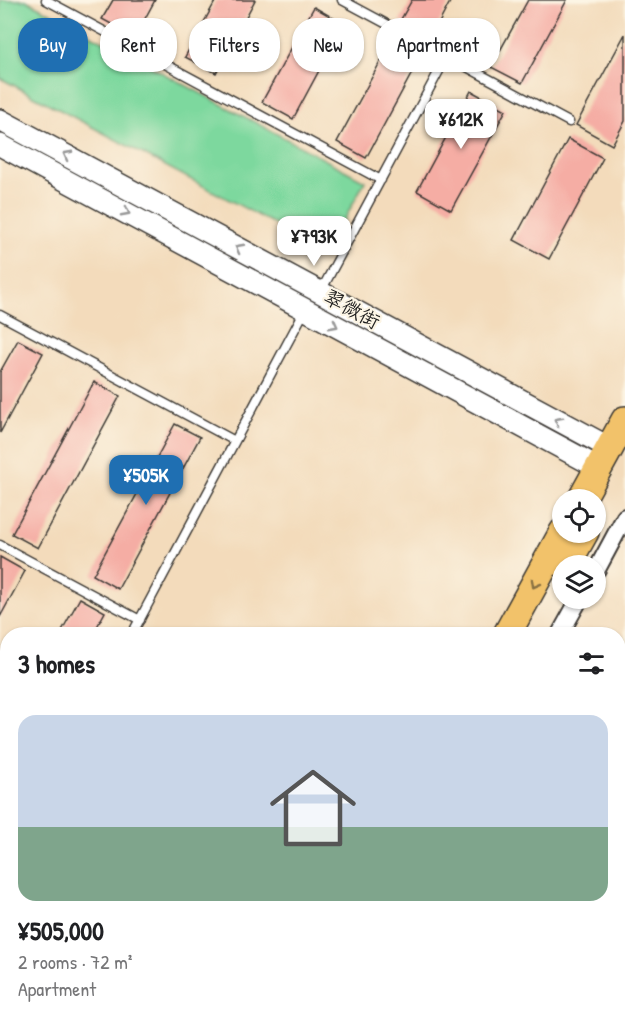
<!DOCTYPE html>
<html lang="en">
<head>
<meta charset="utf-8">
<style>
	:root { --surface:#fff; --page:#f2f2f2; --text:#202124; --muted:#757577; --line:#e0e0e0; --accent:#1f6fb2 }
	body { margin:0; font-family:"Patrick Hand","LXGW WenKai TC",sans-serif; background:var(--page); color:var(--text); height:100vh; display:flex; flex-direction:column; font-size:22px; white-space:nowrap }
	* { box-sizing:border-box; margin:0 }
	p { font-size:20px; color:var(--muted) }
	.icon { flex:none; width:33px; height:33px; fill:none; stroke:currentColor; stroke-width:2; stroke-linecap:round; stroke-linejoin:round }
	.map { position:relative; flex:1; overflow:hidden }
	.drawer { position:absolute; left:0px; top:627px; width:626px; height:404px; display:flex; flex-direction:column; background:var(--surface); border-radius:24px 24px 0 0; box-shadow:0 2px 4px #0004 }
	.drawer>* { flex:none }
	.guide { position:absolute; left:18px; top:18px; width:590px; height:54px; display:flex; gap:12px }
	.fabs { position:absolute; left:552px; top:489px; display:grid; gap:12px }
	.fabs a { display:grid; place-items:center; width:54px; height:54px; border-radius:50%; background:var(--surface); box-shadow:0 2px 4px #0004; font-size:30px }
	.price { position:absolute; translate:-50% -51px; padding:0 14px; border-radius:12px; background:#fff; color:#222; font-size:20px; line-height:39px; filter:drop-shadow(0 2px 3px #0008) }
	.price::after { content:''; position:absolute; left:50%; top:36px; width:18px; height:14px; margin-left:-9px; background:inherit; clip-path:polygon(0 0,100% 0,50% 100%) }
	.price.active { background:var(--accent); color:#fff }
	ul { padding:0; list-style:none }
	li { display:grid; align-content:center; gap:12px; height:318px; padding:0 18px }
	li+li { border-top:2px solid var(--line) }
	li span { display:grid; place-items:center; height:186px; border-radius:18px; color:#555 }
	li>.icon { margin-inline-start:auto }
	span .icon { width:108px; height:108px; fill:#fffc; stroke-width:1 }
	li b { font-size:26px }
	h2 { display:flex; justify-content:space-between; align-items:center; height:72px; padding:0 18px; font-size:26px }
	.pill { padding:0 21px; border-radius:24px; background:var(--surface); box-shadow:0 2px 4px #0004; font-size:21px; line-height:54px }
	.pill.active { background:var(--accent); color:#fff }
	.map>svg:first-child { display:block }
	.green { fill:#7dd89e; stroke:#4c7a5d; stroke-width:1.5 }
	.building { fill:#f5ada4 }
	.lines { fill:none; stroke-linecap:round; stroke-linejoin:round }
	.service-casing { stroke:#3c3934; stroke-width:11 }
	.minor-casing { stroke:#3c3934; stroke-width:20 }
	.tertiary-casing { stroke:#3c3934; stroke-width:24 }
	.primary-casing { stroke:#3c3934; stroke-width:30 }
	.service { stroke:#fff; stroke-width:8 }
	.minor { stroke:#fff; stroke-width:16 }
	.tertiary { stroke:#fff; stroke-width:21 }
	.primary { stroke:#f2c26a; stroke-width:27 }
	.oneway { stroke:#999 }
	.oneway2 { stroke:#876f43 }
	.labels { text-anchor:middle; stroke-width:4.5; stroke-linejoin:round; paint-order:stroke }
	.street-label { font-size:20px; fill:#1c1c1c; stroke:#fcf5e5 }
</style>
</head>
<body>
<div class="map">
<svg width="625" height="1030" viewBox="0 0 625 1030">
	<rect width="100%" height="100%" fill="#fcf5e5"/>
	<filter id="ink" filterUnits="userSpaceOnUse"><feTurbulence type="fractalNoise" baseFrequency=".0167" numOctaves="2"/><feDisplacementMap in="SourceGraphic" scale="12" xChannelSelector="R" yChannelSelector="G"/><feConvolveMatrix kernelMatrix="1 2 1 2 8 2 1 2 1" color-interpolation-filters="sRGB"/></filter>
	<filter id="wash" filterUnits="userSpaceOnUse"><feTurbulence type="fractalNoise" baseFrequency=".008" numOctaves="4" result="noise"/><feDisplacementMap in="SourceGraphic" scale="24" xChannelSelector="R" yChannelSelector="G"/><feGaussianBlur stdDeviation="1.35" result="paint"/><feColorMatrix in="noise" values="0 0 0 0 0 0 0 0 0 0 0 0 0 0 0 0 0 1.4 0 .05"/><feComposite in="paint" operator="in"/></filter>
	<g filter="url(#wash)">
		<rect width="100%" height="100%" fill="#f3dbbb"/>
		<path class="green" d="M0,0H26L365,181L327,252L0,78Z"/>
		<g id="blocks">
			<path class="building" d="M113,0H155L135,37L102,19Z
				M216,0H255L216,73L185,57Z
				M412,0H451L431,38L400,21Z
				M528,0H567L522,83L491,67Z
				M314,7L344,24L293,119L262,102Z
				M625,34V121L612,145L576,125Z
				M391,42L420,58L366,158L337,142Z
				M471,91L506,110L451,210L417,191Z
				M568,139L603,158L549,259L514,240Z
				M18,340L43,353L0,433V372Z
				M94,382L120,396L38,548L12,534Z
				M175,424L200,437L118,589L93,575Z
				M0,557L25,571L0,617Z
				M80,598L105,612L93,634H60Z
				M8,732V789L0,785V746Z
				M8,964V1023H64L60,1030H0V978Z"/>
		</g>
	</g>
	<g filter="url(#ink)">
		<use href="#blocks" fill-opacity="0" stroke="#3c3934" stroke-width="1.5"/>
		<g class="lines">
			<g class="service-casing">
				<path id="service" d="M46,0L381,180
					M342,0L569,122
					M321,291L447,56
					M0,315L235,441
					M0,545L140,620
					M132,634L305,310
					M0,806L8,810
					M0,882L8,868"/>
			</g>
			<g class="minor-casing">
				<path id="minor" d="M596,571L625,517
					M560,634L580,598
					M618,954L625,956
					M359,1023L373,1030
					M588,1023L612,1030
					M343,1030L347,1023"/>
			</g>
			<g class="tertiary-casing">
				<path id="tertiary" d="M0,120L610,448
					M0,145L599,468"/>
			</g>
			<g class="primary-casing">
				<path id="primary" d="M581,500L625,420
					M566,566L585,532
					M507,634L563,532
					M290,1030L294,1023
					M311,1030L315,1023"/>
			</g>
			<use href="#service" class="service"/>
			<use href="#minor" class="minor"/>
			<use href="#tertiary" class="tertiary"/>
			<use href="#primary" class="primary"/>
		</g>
		<defs><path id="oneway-chevron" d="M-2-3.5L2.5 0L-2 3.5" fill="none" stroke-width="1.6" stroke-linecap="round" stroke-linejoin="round" transform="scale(1.5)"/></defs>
		<g class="oneway">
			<use href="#oneway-chevron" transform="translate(67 155) rotate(-152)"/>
			<use href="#oneway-chevron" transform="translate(126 212) rotate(28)"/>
			<use href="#oneway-chevron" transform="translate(239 248) rotate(-152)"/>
			<use href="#oneway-chevron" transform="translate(334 325) rotate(28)"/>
			<use href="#oneway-chevron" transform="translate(558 421) rotate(-152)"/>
		</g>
		<use class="oneway2" href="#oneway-chevron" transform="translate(535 584) rotate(119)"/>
	</g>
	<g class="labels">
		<g class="street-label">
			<text transform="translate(352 309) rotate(28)" y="7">翠微街</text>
		</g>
	</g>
</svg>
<div class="fabs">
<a><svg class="icon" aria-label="locate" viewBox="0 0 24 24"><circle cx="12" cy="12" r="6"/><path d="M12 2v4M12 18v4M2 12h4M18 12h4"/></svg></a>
<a><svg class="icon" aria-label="layers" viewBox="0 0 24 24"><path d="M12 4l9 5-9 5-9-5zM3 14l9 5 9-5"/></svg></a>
</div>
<b class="price" style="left:461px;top:150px">¥612K</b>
<b class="price" style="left:314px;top:267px">¥793K</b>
<b class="price active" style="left:146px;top:506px">¥505K</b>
<div class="guide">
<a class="pill active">Buy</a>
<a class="pill">Rent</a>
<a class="pill">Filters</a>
<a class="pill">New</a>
<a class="pill">Apartment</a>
</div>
<section class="drawer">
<h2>3 homes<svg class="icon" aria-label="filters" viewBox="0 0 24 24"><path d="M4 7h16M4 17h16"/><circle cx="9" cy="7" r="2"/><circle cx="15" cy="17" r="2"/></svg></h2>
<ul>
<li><span style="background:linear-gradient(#c9d6e8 60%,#7fa58c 0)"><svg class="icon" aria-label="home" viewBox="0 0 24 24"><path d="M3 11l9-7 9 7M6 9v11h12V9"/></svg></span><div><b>¥505,000</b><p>2 rooms · 72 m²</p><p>Apartment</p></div></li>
</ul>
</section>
</div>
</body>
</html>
